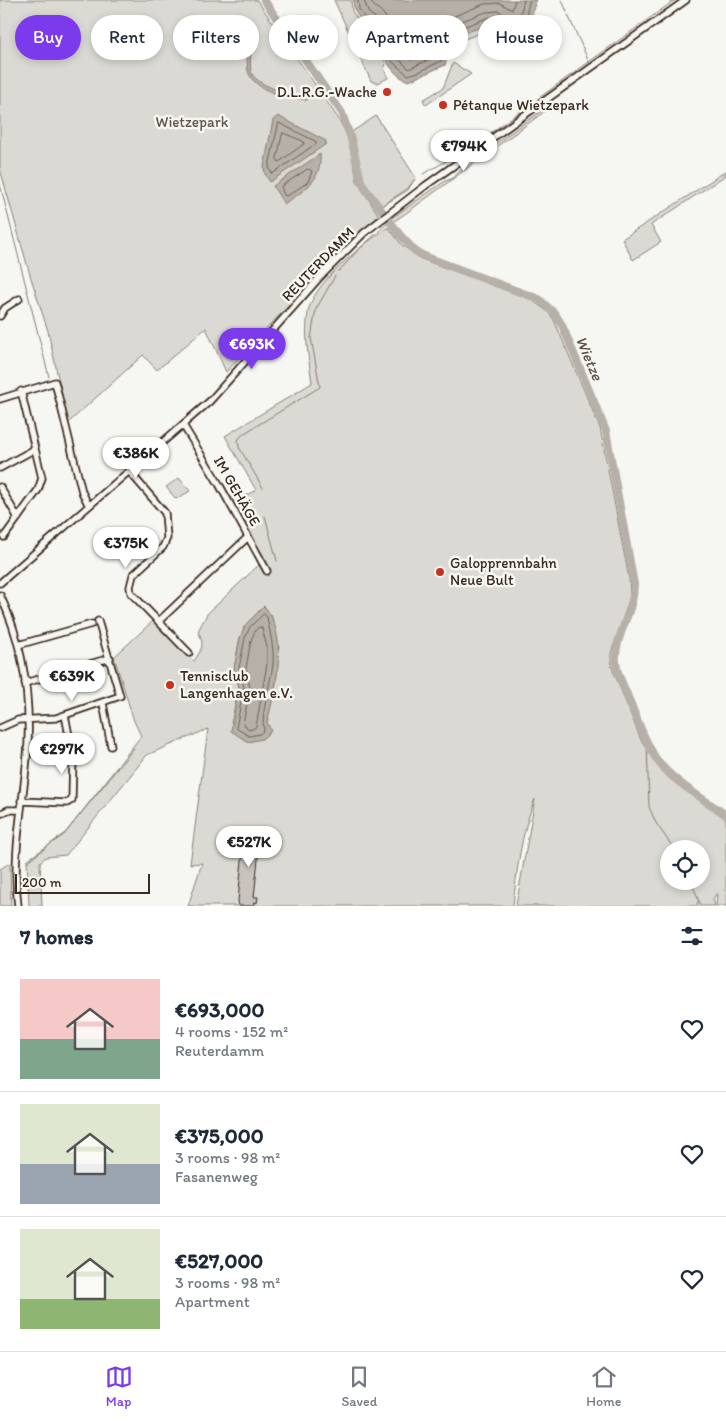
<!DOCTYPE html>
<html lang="en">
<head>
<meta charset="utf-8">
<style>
	:root { --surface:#fff; --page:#f2f2f3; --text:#1f2937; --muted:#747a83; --line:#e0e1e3; --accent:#7c3aed }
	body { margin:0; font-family:Itim,sans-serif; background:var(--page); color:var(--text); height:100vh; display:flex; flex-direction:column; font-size:19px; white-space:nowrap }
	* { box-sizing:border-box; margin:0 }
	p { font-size:16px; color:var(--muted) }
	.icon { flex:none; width:28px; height:28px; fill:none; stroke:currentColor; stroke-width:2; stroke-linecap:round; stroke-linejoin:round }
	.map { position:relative; height:906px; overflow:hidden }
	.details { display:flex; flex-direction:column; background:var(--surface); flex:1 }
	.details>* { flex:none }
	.top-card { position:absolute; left:15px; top:15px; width:696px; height:45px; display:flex; gap:10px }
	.fabs { position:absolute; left:660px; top:840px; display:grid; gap:10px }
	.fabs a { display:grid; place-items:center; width:50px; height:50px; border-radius:50%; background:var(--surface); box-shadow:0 2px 8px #0003; font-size:25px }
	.scale { position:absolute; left:15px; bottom:12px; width:135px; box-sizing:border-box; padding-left:5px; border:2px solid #3b2a1e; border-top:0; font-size:14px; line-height:18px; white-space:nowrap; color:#3b2a1e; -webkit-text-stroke:4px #f6f6f2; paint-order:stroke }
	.price { position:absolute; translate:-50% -42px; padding:0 11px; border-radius:18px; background:#fff; color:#222; font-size:16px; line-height:32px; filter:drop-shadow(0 1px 2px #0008) }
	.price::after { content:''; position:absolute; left:50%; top:30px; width:15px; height:11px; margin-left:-8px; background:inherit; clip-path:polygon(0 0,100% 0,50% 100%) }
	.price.on { background:var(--accent); color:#fff }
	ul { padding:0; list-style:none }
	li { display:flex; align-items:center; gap:15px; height:125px; padding:0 20px }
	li+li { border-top:1px solid var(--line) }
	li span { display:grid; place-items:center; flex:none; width:140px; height:100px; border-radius:0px; color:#555 }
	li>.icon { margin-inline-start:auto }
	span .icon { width:60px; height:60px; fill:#fffc; stroke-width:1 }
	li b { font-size:21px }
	h2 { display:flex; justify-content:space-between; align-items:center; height:60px; padding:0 20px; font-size:21px }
	.pill { padding:0 18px; border-radius:22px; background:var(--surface); box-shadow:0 2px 8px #0003; font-size:18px; line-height:45px }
	.pill.on { background:var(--accent); color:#fff }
	.menu { display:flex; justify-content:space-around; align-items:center; height:70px; border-top:1px solid var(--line); background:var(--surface); font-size:14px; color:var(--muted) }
	.menu a { display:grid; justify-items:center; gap:2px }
	.menu .on { color:var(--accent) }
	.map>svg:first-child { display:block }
	.green { fill:#dad9d3; stroke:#8a8278; fill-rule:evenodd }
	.water { fill:#b6b0a9; stroke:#857a71 }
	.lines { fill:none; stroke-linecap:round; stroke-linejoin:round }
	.shore { stroke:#6c6056; stroke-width:1 }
	.stream { stroke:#857a71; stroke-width:1 }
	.river { stroke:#b6b0a9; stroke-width:8 }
	.building { fill:#c8c3be; stroke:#3b2a1e }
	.minor-casing { stroke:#3b2a1e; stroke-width:9 }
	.minor { stroke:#f6f6f2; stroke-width:5.5 }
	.poi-dot { fill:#c8321e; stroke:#f6f6f2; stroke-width:2 }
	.labels { text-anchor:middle; stroke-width:5; stroke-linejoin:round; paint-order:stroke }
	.poi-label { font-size:15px; fill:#3b2a1e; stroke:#f6f6f2; text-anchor:start }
	.park-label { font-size:15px; fill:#63564b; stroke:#f6f6f2 }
	.street-label { font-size:15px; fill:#3b2a1e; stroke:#f6f6f2 }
	.water-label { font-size:16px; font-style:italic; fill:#605248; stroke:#f6f6f2 }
</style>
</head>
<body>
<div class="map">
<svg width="726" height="906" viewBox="0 0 726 906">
	<rect width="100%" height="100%" fill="#f6f6f2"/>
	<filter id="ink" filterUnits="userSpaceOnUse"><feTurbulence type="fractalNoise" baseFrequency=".02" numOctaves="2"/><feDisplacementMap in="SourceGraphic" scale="10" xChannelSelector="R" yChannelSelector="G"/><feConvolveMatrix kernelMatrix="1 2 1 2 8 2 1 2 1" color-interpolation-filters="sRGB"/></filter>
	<g filter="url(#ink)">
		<path class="green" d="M0,0H257L338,118L348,137L357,181L379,216L355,235L226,372L206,328L157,370L143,355L68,423L48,331L30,275L0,169Z
			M334,0H351L352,11L371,39V47L381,55L386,64L384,69L388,78L378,83L371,81Z
			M488,23L491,29L449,45L443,41Z
			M453,63L471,74L426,105L423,100L443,88Z
			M551,104L552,106L409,211L393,222L390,219L445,181L451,179L475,158Z
			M376,116L416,178L407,189L381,206L362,180L350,133Z
			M726,171V175L651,225L661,242L633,260L622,239Z
			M388,227L402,245L421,259L532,300L548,312L554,320L600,428L629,579L630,597L611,653V661L612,668L641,740L659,768L726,818V906H716L717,893L713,899L715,906H516L535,799C521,833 517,870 513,906H188L202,863L190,864L208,729L147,755L66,855L46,857L40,862L42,906H29L27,860L64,835L141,736L134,721L114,657L154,620L194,661C202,649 205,645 198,631L207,614L264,560L232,503L256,490L225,436L312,383C309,360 304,337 308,313C312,283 364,244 388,227ZM271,614L279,646L276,683L267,722L231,723L239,687L234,669L240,637ZM669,849H701V881H669Z
			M179,478L190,491L176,499L166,487Z
			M10,863L11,906H0V869Z"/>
		<path class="water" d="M353,0H536L529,26L519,33H508L496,22L444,40L442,44L447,57L445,65L409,81C397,78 387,64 383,53L378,51L369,25C358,19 354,13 353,0Z
			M249,39H253C252,49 249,61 251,71C254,86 292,95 306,97L307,100C289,98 254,92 248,71C246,62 248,49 249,39Z
			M278,116L326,141V144L270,182L265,174L264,167L273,120Z
			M320,154C322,182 304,190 284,204L273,186Z
			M264,606C289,634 276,689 267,722L271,731L262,739L248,742L231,731L239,687L234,669L240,638L245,625Z"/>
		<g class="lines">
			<path class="shore" d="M358,0L359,9L363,16L373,24L381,47L386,50L390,59L397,66L408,75L419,72L441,61L442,57L437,44L442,35L487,18L498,17L510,28C528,29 525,13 530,0
				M364,0L368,12L379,21L387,42L392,47L396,56L409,69L434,57L431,41L438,30L486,12L499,11L512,21H515L519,19L524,0
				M371,0C372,8 380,8 384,15C395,30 396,49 411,60L425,54C424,41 423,32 435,24L484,4L500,3L512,10L515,0
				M279,123L315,141L317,143L272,174L269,167Z
				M283,133L303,141L304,144L279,162L277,159Z
				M308,169L312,171L308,182L287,196L284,195L281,187Z
				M264,614L267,617C270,633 274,647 273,664C271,682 260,715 264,730L260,734L249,736L236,728L244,687L239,668L245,638L250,627Z
				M259,627L262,628L267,647V664L256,727L250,730L243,724L250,688L246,668L251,640L255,631Z"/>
			<path class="stream" d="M562,0L567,12
				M568,15L589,62
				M423,174L468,149L675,0
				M0,184L49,377
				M379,208L408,190L414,180
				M339,271L358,250L389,222
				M52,387L67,442
				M263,488L239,447L238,440L243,434L320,387L311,338L316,309L335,276
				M265,516L277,561
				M647,742L649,807L656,823L674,849
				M27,862L66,832L134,748
				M691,881L701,906
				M697,906L698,901"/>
			<path class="river" d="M264,0L342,113L351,139L361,181L364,187L400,235L415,251L424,256L539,299L555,314L562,325L606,431L634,584C634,612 618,629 616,654C614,669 623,684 628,697C637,718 644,741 657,760C674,783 703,798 726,815"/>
		</g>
		<path class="building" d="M245,830L261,831L254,897H258L257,903L254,902L253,906H239L238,901Z"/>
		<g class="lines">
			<g class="minor-casing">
				<path id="minor" d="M0,316L5,308L19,299
					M0,399L55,382L82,492L89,506
					M183,425L219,484L267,571
					M0,468L35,449
					M129,471L165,513L167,538L163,547L133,575L130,587L131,593L189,653
					M0,487L18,518
					M4,537L38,490L42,478L21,391
					M0,583L210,401L320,277L364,233L425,186L686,0
					M0,595C22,641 30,693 28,743C25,798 11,851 18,906
					M159,621L248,537
					M18,645L92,624
					M25,683L110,658
					M103,703L111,746
					M0,728L18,720L56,718L120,696L98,621
					M21,801L67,803L72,800L73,756L65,715
					M0,814L8,810H20"/>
			</g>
			<use href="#minor" class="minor"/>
		</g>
	</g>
	<g class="poi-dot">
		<circle cx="387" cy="92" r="5"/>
		<circle cx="443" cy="105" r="5"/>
		<circle cx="440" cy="572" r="5"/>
		<circle cx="170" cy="685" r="5"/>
	</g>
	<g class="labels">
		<g class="poi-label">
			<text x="377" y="97" text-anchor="end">D.L.R.G.-Wache</text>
			<text x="453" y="110">Pétanque Wietzepark</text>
			<text x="450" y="568">Galopprennbahn<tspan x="450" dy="17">Neue Bult</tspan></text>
			<text x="180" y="681">Tennisclub<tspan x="180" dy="17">Langenhagen e.V.</tspan></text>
		</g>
		<g class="park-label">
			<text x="192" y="127">Wietzepark</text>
		</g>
		<g class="street-label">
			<text transform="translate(318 264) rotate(-46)" y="5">REUTERDAMM</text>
			<text transform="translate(237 491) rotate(60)" y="5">IM GEHÄGE</text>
		</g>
		<g class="water-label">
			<text transform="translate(590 358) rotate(67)" y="6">Wietze</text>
		</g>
	</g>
</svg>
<div class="fabs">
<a><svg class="icon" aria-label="locate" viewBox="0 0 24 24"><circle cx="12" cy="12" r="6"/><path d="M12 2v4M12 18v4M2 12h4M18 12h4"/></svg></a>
</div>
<div class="scale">200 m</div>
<b class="price" style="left:464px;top:172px">€794K</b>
<b class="price on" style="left:252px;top:370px">€693K</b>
<b class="price" style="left:136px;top:479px">€386K</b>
<b class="price" style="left:126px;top:569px">€375K</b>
<b class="price" style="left:72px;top:702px">€639K</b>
<b class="price" style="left:62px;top:775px">€297K</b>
<b class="price" style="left:249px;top:868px">€527K</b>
<div class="top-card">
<a class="pill on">Buy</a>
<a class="pill">Rent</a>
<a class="pill">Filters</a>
<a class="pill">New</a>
<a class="pill">Apartment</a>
<a class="pill">House</a>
</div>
</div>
<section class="details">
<h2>7 homes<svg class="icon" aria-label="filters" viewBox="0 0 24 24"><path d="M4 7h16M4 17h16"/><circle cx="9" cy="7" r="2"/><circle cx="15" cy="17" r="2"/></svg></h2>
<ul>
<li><span style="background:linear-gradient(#f6c9c9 60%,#7fa58c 0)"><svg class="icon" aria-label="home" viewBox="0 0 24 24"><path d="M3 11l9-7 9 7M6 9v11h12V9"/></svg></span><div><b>€693,000</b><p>4 rooms · 152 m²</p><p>Reuterdamm</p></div><svg class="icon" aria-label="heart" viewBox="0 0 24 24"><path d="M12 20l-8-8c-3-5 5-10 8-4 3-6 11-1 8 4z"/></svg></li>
<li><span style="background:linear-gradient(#dfe7d0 60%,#9aa5b1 0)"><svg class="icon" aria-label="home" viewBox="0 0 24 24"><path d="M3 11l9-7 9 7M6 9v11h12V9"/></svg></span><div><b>€375,000</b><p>3 rooms · 98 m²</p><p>Fasanenweg</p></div><svg class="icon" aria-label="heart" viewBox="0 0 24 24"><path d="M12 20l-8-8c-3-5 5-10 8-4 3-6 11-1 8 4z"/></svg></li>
<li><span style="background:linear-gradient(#dfe7d0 70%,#8fb573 0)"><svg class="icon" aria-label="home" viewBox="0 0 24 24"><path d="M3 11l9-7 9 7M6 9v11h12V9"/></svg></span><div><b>€527,000</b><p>3 rooms · 98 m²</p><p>Apartment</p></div><svg class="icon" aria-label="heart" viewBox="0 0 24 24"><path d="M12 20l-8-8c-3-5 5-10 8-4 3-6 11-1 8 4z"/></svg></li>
</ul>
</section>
<nav class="menu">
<a class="on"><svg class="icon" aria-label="map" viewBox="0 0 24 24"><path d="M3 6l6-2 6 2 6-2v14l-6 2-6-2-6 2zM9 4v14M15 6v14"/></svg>Map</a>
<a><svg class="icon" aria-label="saved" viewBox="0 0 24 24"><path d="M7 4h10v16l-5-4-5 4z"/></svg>Saved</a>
<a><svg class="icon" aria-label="home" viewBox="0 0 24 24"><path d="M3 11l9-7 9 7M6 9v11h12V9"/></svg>Home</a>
</nav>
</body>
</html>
